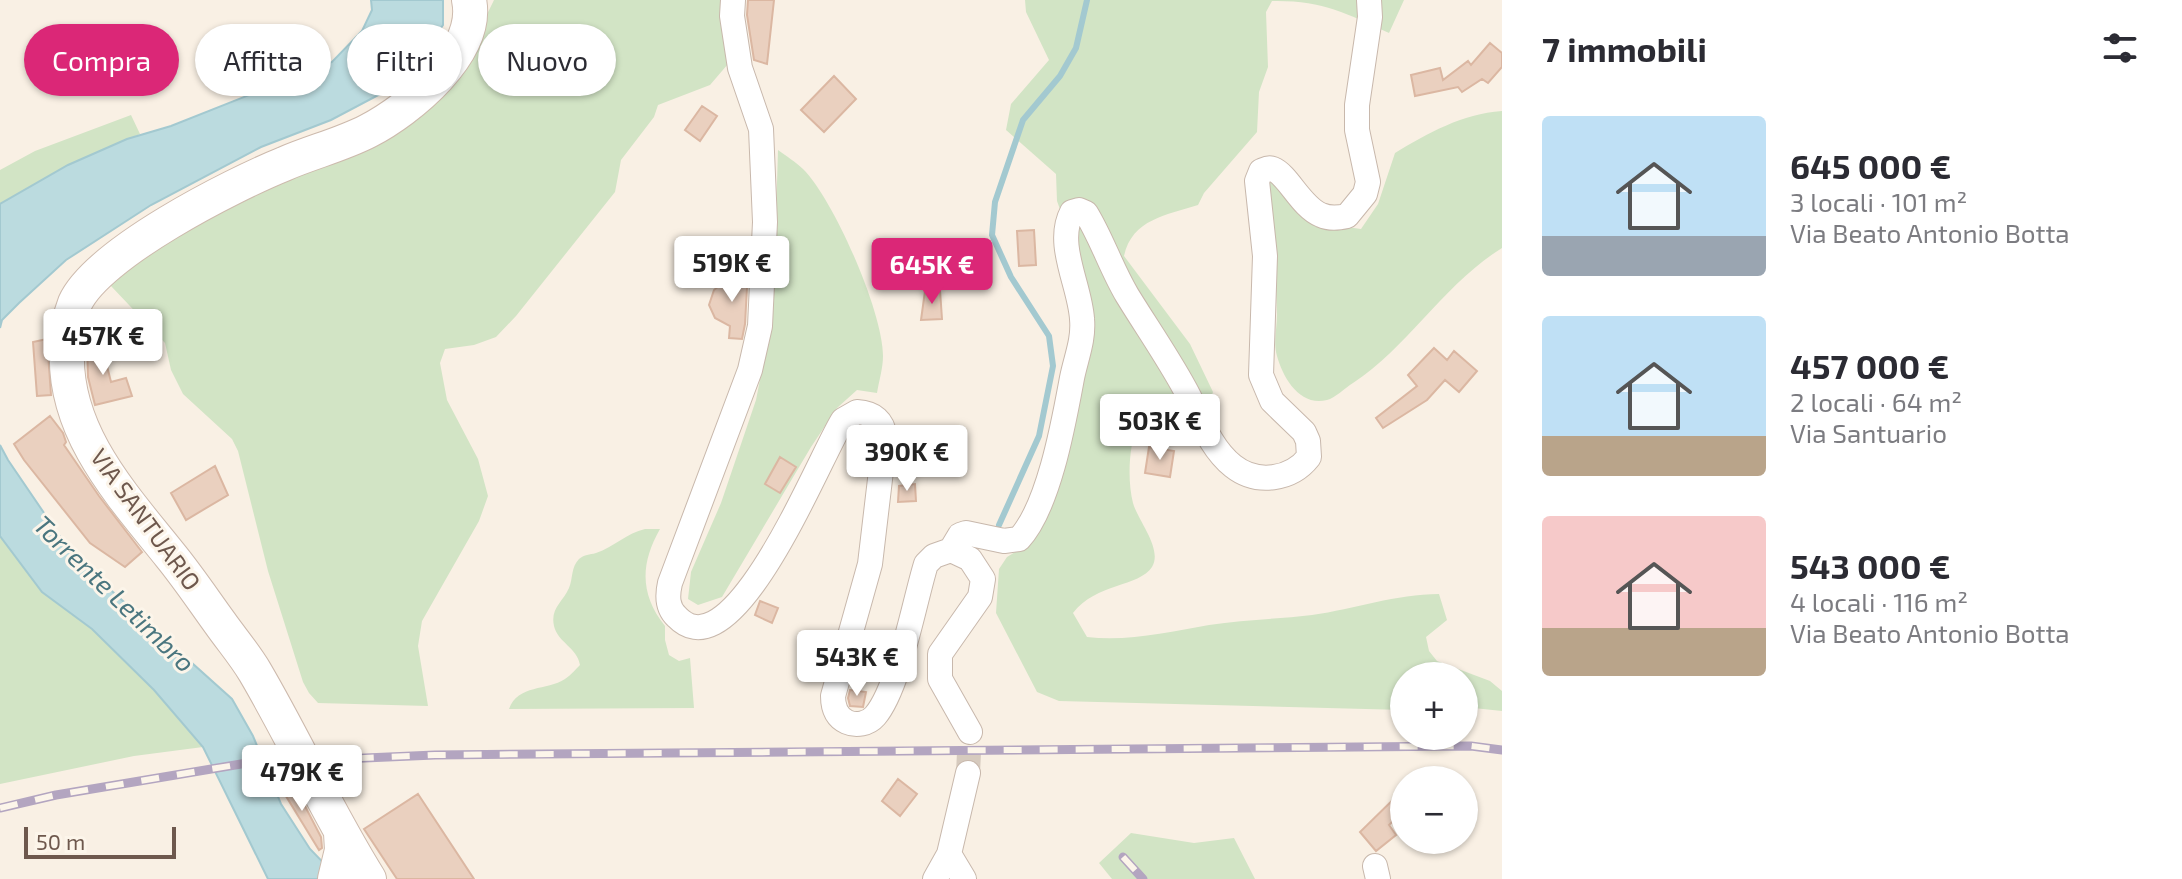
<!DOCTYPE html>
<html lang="it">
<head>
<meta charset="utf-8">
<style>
	:root { --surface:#fff; --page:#f7f7f7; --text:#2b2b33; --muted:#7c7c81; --accent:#db2777 }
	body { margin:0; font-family:"Exo 2",sans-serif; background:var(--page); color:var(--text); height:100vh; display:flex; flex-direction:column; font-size:30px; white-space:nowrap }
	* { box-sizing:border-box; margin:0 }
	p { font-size:26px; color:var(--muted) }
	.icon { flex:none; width:44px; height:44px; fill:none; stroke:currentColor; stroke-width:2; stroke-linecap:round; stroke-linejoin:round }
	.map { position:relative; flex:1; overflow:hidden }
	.sheet { display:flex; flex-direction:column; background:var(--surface); width:680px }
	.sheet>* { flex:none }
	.top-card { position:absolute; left:24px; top:24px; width:760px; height:72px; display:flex; gap:16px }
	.controls { position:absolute; left:1390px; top:662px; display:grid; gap:16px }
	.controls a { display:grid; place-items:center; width:88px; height:88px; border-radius:50%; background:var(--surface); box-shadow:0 2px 6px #0004; font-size:40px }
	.scale { position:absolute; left:24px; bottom:20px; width:152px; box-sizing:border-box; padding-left:8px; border:4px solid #6e584d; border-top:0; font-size:22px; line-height:28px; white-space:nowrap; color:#6e584d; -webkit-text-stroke:6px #fcf5ea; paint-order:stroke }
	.price { position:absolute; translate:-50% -68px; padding:0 18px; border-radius:8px; background:#fff; color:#222; font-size:26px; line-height:52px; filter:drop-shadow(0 2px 4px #0008) }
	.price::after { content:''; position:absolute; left:50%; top:48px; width:24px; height:18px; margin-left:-12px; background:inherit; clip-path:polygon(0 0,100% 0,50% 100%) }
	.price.current { background:var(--accent); color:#fff }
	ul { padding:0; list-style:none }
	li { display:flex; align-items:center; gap:24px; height:200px; padding:0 40px }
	li span { display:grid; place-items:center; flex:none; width:224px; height:160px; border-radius:8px; color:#555 }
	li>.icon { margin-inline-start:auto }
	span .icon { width:96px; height:96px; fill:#fffc; stroke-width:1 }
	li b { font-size:34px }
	h2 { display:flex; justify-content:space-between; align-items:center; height:96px; padding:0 40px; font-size:34px }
	.pill { padding:0 28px; border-radius:36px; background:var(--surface); box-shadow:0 2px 6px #0004; font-size:28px; line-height:72px }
	.pill.current { background:var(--accent); color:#fff }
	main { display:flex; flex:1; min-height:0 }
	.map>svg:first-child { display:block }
	.green { fill:#d2e4c5 }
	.water { fill:#bbdbdf; stroke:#a3c9d0; stroke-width:2 }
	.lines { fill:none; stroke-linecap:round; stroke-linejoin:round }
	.stream { stroke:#a3c9d0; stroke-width:6 }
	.building { fill:#ead0bf; stroke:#dbb7a2; stroke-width:2 }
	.street-tunnel { stroke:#d6cabe; stroke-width:24; stroke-dasharray:24 12; stroke-linecap:butt }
	.street-casing { stroke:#c8b8ac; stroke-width:26 }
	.secondary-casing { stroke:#cdbaad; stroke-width:36 }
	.street { stroke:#fff; stroke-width:24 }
	.secondary { stroke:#fff; stroke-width:34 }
	.rail-casing { stroke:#b3a5c0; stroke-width:9 }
	.rail { stroke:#fcf5ea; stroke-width:6; stroke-dasharray:18; stroke-linecap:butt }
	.labels { text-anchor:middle; stroke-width:6; stroke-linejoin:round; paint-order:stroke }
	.street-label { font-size:24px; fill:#6e584d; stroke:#fcf5ea }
	.water-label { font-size:26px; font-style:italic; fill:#4a767f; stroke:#fcf5ea }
</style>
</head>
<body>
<main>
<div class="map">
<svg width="1502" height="879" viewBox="0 0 1502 879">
	<rect width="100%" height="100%" fill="#f9f0e4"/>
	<path class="green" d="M494,0H723L728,64L710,85L658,105L654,117L621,160L615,192L516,316L496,337L474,345L445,349L440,363L447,400L478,459L488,496L479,521L422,621L418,646L428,706L318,703L309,693L303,682L268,571L238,451L232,439L183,394L171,370L165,343L111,286L110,278L173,231L314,165L473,43Z
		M1025,0H1404L1389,33C1346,13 1321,0 1272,1L1266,12L1268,67L1259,92L1257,132L1204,193L1198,205C1167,215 1132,219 1124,256L1190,344L1213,392L1205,416L1191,414L1138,423C1129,445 1127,479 1133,503C1138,521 1163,549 1152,567C1139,587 1096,583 1073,613L1087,637C1127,642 1169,632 1209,625C1243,620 1278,619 1312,615C1355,609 1396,594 1439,594L1447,620L1426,637L1429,651L1437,661L1490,681L1502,691V711L1464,707V676H1404V710L1059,701L1037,692L996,613L999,569L1007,557L1031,542L1080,394L1093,346L1070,237L1057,201L1056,174L1006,130L1011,104L1049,60L1026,12Z
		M1502,111V248C1445,283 1409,346 1353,383C1345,388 1335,398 1327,400C1300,407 1283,378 1277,356C1273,342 1277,329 1277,314C1276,269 1271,224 1268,180L1280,188L1311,222L1361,229L1378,204L1395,153C1428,133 1462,114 1502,111Z
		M131,115L140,134L68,165L0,204V170L35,151Z
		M778,150C786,156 796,162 803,169C834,200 883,312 883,356C883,368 879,381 877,393L857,390L837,408L811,447L722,597L698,605L688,599L691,572L721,503L756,400L773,314Z
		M645,529H660C640,564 640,595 665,626V640L669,655L679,661L690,658L694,708L509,709C518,684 547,691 565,679C571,675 576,669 580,665C577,647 558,643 554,626C550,608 563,602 569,588C573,578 571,567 579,559C585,554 589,555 596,553C614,547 627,533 645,529Z
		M0,536L42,592L92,629L154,690L203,747L134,756L0,784Z
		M1131,833L1194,843L1234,838L1255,879H1112L1099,863Z"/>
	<path class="water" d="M371,0H443V25L405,81L331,120L261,147L151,205L66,260L19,303L2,320L0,328V204L68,165L127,139L171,126L332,62L362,31L372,10Z
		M0,445L8,460L74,557L232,699L253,736L281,804L310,849L339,879H268L203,747L154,690L92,629L42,592L0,536Z"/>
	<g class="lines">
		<path class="stream" d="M999,525L1039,436L1053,366L1049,336L1011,277L992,235L995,202L1023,120L1060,76L1076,48L1087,0"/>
	</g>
	<path class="building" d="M748,0H774L767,64L754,60L747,15Z
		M1490,43L1502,53V67L1488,83L1482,79L1462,92L1458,87L1415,96L1411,75L1440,68L1443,80L1468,61L1471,65Z
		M834,76L856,99L824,132L801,110Z
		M702,106L717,116L700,141L685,130Z
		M1034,230L1036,265L1019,266L1017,231Z
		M735,268L748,269L745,324L742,339L729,338L730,326L715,318L709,305L714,290L719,286L734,282Z
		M940,290L942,319L921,320L925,291Z
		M100,338L111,382L126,378L132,396L95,405L88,377L87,341Z
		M47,339L51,395L37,396L33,342Z
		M1434,348L1447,360L1454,351L1477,371L1459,392L1445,380L1427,400L1383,428L1376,418L1417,386L1408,375Z
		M50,416L63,433L66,442L64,445L99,496L142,552L125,567L90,543L24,460L14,444Z
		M1149,447L1174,451L1170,477L1145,473Z
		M780,457L796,467L780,493L765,484Z
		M215,466L228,495L186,520L171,493Z
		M915,484L916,501L898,502L899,486Z
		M760,601L778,608L772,623L755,615Z
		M850,690L866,692L863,707L850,706L848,698Z
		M898,779L917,794L900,816L882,801Z
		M292,781L321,837L322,848L319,850L281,788Z
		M1404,789V811L1389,825L1396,835L1376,851L1360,832Z
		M418,794L474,879H397L364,829Z"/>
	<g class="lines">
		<path class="street-tunnel" d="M968,773L970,732"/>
		<g class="street-casing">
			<path id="street" d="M733,0L732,16L740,68L761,129L765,222L760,326L750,370L670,583C667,596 667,608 677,617C734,677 821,453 843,420L857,412C874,413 883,421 885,437L870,564L833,696C833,707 836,717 847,722C856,726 868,724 875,716C899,688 914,603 926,564L934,556L951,550
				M951,550L960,535L966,533L1004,541L1019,539C1049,507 1064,421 1072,378C1076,358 1084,340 1082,319C1080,285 1055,244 1072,212L1079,210L1086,213C1102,239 1111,268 1127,295C1146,326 1167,356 1185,389C1199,414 1209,447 1233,466C1257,485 1291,480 1309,457L1308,441L1304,432L1272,401L1261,375L1265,256L1257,181L1261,171C1266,169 1268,167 1273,169C1288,175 1301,207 1321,215C1330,219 1338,218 1347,216L1365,194L1368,182L1357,130V105L1370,17L1369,0
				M951,550L970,559L983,579L980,597L940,654V679L970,732
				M949,854L964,879
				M1375,866L1378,879
				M935,879L949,854L968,773"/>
		</g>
		<g class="secondary-casing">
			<path id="secondary" d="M335,879L342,850L341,833
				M369,879C327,812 295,740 255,672C245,655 232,640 220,623C204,601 188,577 170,555C122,495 63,432 67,350C67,334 69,318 75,303C98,253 232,185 284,164C311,152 341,145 368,131C409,110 480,52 469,0"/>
		</g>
		<use href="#street" class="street"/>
		<use href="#secondary" class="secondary"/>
		<g class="rail-casing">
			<path id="rail" d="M0,808L56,795L247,763L435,755L1471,746L1502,750
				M1123,857L1143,879"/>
		</g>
		<use href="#rail" class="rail"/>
	</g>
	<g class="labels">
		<g class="street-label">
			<text transform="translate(145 520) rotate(54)" y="8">VIA SANTUARIO</text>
		</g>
		<g class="water-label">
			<text transform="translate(114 594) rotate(44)" y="9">Torrente Letimbro</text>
		</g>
	</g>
</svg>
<div class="controls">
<a>+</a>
<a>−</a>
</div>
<div class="scale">50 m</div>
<b class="price" style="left:732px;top:304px">519K €</b>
<b class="price current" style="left:932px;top:306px">645K €</b>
<b class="price" style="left:103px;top:377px">457K €</b>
<b class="price" style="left:1160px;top:462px">503K €</b>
<b class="price" style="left:907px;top:493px">390K €</b>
<b class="price" style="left:857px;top:698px">543K €</b>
<b class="price" style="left:302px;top:813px">479K €</b>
<div class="top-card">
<a class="pill current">Compra</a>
<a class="pill">Affitta</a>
<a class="pill">Filtri</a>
<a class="pill">Nuovo</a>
</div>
</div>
<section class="sheet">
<h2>7 immobili<svg class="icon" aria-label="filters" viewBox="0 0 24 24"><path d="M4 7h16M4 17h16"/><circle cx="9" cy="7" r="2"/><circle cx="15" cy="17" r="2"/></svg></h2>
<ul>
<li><span style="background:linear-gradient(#bfe0f5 75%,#9aa5b1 0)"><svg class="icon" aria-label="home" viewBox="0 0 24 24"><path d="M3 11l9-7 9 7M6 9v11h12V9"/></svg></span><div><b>645 000 €</b><p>3 locali · 101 m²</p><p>Via Beato Antonio Botta</p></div></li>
<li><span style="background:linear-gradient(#bfe0f5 75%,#b9a48a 0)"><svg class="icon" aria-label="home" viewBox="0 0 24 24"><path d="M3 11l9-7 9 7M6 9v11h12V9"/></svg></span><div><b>457 000 €</b><p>2 locali · 64 m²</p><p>Via Santuario</p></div></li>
<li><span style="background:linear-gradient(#f6c9c9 70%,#b9a48a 0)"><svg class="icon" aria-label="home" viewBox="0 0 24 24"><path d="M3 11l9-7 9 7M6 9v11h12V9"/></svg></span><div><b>543 000 €</b><p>4 locali · 116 m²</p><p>Via Beato Antonio Botta</p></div></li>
</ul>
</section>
</main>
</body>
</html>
